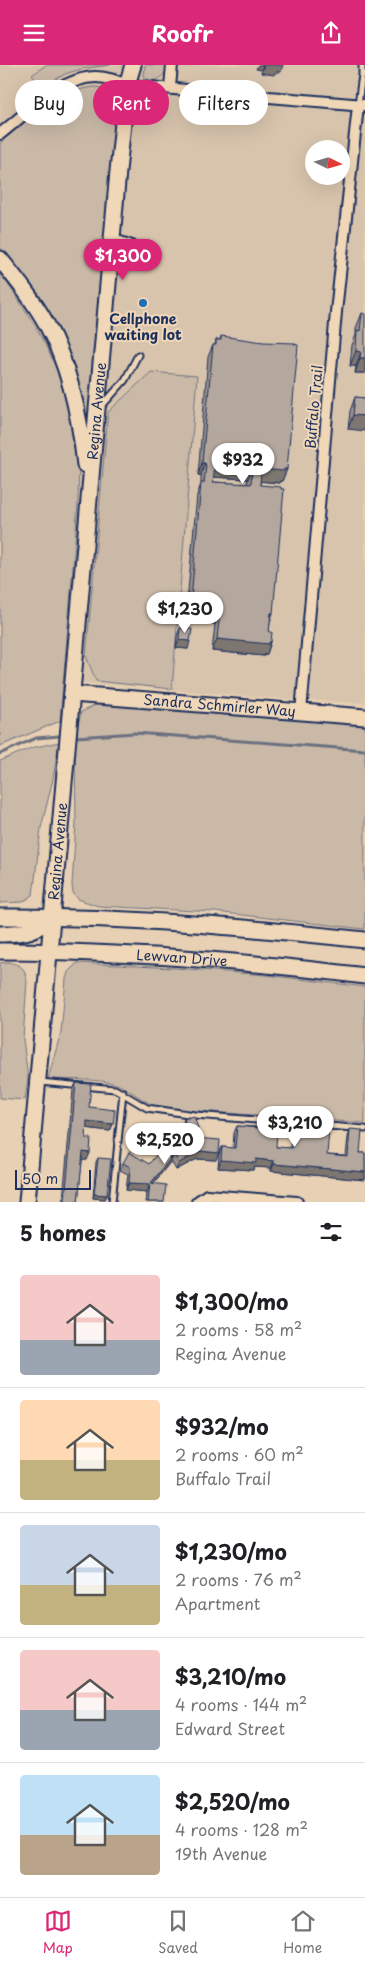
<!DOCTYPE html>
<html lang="en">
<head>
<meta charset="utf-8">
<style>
	:root { --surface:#fff; --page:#f6f6f6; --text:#202124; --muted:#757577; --line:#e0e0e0; --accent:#db2777 }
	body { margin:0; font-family:"Playpen Sans",sans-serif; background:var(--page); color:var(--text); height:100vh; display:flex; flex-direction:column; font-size:19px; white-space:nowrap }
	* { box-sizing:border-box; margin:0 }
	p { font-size:16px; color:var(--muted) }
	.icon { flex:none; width:28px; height:28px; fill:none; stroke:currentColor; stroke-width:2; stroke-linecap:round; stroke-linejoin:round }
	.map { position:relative; height:1137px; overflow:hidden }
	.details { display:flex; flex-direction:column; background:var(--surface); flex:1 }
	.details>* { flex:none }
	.top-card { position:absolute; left:15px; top:15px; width:335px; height:45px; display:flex; gap:10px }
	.needle { width:32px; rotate:95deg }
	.controls { position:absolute; left:305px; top:75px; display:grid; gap:10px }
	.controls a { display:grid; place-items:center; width:45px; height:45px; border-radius:50%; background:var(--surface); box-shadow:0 5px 20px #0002; font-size:25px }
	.scale { position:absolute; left:15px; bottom:12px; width:76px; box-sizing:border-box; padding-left:5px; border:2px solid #1b2f5e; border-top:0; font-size:14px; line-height:18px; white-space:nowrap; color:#1b2f5e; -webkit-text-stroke:4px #f0d7b7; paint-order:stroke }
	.price { position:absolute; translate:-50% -42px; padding:0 11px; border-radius:18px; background:#fff; color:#222; font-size:16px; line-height:32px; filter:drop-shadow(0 1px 2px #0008) }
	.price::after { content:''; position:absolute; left:50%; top:30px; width:15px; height:11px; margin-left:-8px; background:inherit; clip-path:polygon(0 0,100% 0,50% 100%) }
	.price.current { background:var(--accent); color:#fff }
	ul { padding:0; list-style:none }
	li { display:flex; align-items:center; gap:15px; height:125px; padding:0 20px }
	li+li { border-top:1px solid var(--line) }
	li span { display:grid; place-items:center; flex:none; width:140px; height:100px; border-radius:5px; color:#555 }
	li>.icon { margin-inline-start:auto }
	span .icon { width:60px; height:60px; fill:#fffc; stroke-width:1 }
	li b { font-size:21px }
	h2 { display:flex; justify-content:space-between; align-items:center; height:60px; padding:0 20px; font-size:21px }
	.pill { padding:0 18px; border-radius:22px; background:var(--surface); box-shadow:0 5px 20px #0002; font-size:18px; line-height:45px }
	.pill.current { background:var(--accent); color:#fff }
	header { display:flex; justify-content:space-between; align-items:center; height:65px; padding:0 20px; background:var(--accent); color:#fff; font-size:22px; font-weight:700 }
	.menu { display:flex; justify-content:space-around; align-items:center; height:70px; border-top:1px solid var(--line); background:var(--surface); font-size:14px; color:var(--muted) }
	.menu a { display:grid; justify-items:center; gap:2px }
	.menu .current { color:var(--accent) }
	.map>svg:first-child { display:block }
	.built { fill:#d8c4ad; fill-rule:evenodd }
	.green { fill:#cab9a7; stroke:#727482 }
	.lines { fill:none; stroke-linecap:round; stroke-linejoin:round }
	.stream { stroke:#6b6f80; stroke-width:3 }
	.lane-casing { stroke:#1b2f5e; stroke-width:9 }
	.street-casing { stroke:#1b2f5e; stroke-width:14 }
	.secondary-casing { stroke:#1b2f5e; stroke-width:19 }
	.lane { stroke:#f0d7b7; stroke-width:5 }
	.street { stroke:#f0d7b7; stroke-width:10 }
	.secondary { stroke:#f0d7b7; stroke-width:15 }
	.wall { fill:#9b9088; stroke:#1b2f5e; fill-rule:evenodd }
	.shaded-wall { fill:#7e766f; stroke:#1b2f5e }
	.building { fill:#b4a89e; stroke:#1b2f5e; fill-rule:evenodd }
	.poi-dot { fill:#1f6fb2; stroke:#f0d7b7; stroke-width:2 }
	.labels { text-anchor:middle; stroke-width:4; stroke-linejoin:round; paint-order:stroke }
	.poi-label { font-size:14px; font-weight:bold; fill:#1b2f5e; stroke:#f0d7b7 }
	.street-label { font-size:14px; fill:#1b2f5e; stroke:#f0d7b7 }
</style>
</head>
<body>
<header><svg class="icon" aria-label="menu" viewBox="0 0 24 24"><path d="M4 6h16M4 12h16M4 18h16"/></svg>Roofr<svg class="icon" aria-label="share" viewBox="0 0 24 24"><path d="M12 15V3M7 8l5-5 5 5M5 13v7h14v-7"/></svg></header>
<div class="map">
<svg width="365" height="1137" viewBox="0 0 365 1137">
	<rect width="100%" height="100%" fill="#e7d0b3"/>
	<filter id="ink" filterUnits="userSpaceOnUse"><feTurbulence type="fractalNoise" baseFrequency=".02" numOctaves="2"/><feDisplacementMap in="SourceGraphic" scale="10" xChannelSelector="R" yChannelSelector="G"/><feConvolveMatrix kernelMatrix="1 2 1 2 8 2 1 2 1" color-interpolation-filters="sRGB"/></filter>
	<g filter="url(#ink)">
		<path class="built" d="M0,0H365V638L297,635L65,616L61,656L0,683ZM314,84H341V111H314Z"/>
		<path class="green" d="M46,0H110L81,4L65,9L46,20L38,18L32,10Z
			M145,0H166L165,8C159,15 151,19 144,11Z
			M94,22L112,24L117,30L89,363L86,360L81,331L63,279L47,246L0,182V78C30,54 55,26 94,22Z
			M0,208C30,250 54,289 69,338C85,390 77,448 73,501C69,552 64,604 60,656L0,681Z
			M151,307L197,311L172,624L96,616L86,591L108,347Z
			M97,639L365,659V864L215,847L98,841L78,834L73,828L72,820L76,758L75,684L77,665L81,647Z
			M59,677L53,714L41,763L33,830L23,837L0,838V696L31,683Z
			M9,897L19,900L24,905L27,916L23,974L28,1013L25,1035L0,1033V898Z
			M77,898L174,903L266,910L365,922V1058L158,1043C145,1037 133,1027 121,1021C105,1013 67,1015 48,1014L61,967L66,914L68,907Z"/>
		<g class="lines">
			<path class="stream" d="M76,672L135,668L365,685
				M0,689L36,673L59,671"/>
			<g class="lane-casing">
				<path id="lane" d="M362,9V0
					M358,40L362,9H365
					M114,172C127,178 146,178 148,196
					M101,342L125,315L138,290
					M40,1017L115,1024L147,1043L195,1050L365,1064
					M112,1137L123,1027"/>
			</g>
			<g class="street-casing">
				<path id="street" d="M170,22L172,0
					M0,69C26,49 61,12 96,12C107,12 117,16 127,20L364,40
					M301,647L336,247L358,40
					M197,1137L207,1130L297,1137"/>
			</g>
			<g class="secondary-casing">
				<g id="secondary">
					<path d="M0,194C17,215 34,236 47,260C70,302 80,353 85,400"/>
					<path id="s1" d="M72,629L365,652"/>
					<path d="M0,852C122,851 244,862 365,875"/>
					<path d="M0,869C23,868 36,868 52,851"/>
					<path id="s2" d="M0,886C122,886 244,896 365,911"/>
					<path id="s3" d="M27,1137L118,106L127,20L133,0"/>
				</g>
			</g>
			<use href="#lane" class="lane"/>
			<use href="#street" class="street"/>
			<use href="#secondary" class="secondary"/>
		</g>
		<path class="wall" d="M362,248L365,308H355L356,301H350L352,280L356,270V263Z
			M221,271L287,404L282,416H280L279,418L260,416L270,558L269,567L271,577L267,589H265L264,591L212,586L215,559L194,557V552H189V547H186L197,430L201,419V410H198L208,292L213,280H215L216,275H220ZM214,412L248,414L247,419L213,417Z
			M355,332L365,333L348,364L350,346Z
			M180,563L188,584L176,583L177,571Z
			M76,1018L89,1042L113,1059L110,1066L86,1063V1073L87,1095H82L78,1137H62L63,1134L73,1025Z
			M184,1054L198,1063L196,1067L187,1070L183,1058Z
			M260,1055L269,1066L276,1082L290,1083L292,1067L294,1059L327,1090L346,1091L348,1072L350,1064L360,1088H365V1115L271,1106V1103L254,1102L253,1105L218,1103L219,1089L222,1082L233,1083L234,1068L237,1061L257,1062Z
			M195,1073L216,1095L197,1094L176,1105L171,1096L153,1119L164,1137H146L147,1127L126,1125L128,1109L120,1105L123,1098L149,1099Z
			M98,1093L107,1130L105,1134L93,1133L96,1097Z"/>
		<path class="shaded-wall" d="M258,0H263L261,5L256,4Z
			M264,0H283L281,7H276L274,10L261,8Z
			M356,286L361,287L356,301H350Z
			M360,293H365V308H355Z
			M353,350L365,351V366L348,364Z
			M202,398H205L201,410H198Z
			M215,400L252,402L248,414L210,412Z
			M261,404H287L282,416H280L279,418L257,416Z
			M191,535H193L189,547H186Z
			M193,540H198L194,552H189Z
			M198,545L220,547L215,559L194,557Z
			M271,548H273L269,560Z
			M217,574L271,577L267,589H265L264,591L212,586Z
			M179,575L190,576L188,584L176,583Z
			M87,1056L113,1059L110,1066L84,1063Z
			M198,1063L196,1067L187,1070L188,1066Z
			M200,1086L219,1088L216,1095L197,1094L176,1105L179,1098Z
			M83,1087L90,1088L87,1095H80Z
			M174,1089L171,1096L149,1124L151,1118Z
			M256,1094L274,1096L271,1103L254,1102L253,1105L218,1103L221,1095Z
			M274,1099L365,1107V1115L271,1106Z
			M129,1118L150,1119L147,1127L126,1125Z
			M94,1129L107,1130L105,1134L93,1133Z"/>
		<path class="building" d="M362,248L365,249V293H360L361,287L356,286L357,265L360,266Z
			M221,271L263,277L295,278L294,279L298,280L287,404H284V406L261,404L260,420L281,422V424H284L273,548H271L269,567H272L271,577H269V579L217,574L220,547L198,545V540H193V535H191L201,418H204L206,401L205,398H202L213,280H216V275H221ZM215,400L252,402L251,419L213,417Z
			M355,332L365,333V351L353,350Z
			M180,563L192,564L190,576L179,575Z
			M76,1018L91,1019L89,1042L115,1045L113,1059L87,1056L86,1073H91L90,1088L83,1087L78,1137H63V1134L65,1135Z
			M194,1051L198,1063L188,1066L184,1054Z
			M260,1055L270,1056L269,1066L277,1067L276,1082L292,1083L294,1059L329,1064L327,1090L348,1092L350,1064L362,1065L360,1088H365V1107L274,1099V1096L256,1094V1098L221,1095L222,1082L235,1083L237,1061L259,1063Z
			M195,1073L220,1075L219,1088L200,1086L179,1098L174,1089L151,1118L166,1120L164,1137H148L150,1119L129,1118L130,1102L123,1098L129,1087L149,1099L160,1085L165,1089Z
			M98,1093L111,1094L107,1130L94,1129Z"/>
	</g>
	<circle class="poi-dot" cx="143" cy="238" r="5"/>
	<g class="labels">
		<g class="poi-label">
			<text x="143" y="259">Cellphone<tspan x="143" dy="16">waiting lot</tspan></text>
		</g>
		<g class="street-label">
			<text transform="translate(314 342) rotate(-85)" y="5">Buffalo Trail</text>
			<text dy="5" stroke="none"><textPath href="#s3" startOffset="794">Regina Avenue</textPath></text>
			<text dy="5" stroke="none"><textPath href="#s1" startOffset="148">Sandra Schmirler Way</textPath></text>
			<text dy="5" stroke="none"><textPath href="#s3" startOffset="352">Regina Avenue</textPath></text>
			<text dy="5" stroke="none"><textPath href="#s2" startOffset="182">Lewvan Drive</textPath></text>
		</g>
	</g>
</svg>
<div class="controls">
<a><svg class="needle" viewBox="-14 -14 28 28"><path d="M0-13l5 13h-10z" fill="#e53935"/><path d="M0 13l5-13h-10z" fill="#757577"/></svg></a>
</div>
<div class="scale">50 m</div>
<b class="price current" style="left:123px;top:216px">$1,300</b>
<b class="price" style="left:243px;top:420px">$932</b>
<b class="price" style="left:185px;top:569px">$1,230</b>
<b class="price" style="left:295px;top:1083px">$3,210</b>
<b class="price" style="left:165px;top:1100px">$2,520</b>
<div class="top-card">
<a class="pill">Buy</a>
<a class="pill current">Rent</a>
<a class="pill">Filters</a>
</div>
</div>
<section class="details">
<h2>5 homes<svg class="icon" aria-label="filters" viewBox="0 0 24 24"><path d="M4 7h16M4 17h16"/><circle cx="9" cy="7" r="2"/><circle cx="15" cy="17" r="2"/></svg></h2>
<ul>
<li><span style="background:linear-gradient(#f6c9c9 65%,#9aa5b1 0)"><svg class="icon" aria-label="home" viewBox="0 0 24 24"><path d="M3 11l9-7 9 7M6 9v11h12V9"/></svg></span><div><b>$1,300/mo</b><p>2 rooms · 58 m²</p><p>Regina Avenue</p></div></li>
<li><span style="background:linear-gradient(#ffd9b3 60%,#c2b280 0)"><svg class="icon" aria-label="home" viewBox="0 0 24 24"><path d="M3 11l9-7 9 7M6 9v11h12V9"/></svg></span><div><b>$932/mo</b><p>2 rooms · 60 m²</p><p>Buffalo Trail</p></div></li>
<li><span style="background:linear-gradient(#c9d6e8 60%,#c2b280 0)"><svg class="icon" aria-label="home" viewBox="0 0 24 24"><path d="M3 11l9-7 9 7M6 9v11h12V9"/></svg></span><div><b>$1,230/mo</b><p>2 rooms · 76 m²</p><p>Apartment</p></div></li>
<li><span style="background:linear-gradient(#f6c9c9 60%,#9aa5b1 0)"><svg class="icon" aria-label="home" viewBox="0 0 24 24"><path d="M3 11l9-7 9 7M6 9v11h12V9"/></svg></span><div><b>$3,210/mo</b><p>4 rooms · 144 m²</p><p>Edward Street</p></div></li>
<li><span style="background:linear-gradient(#bfe0f5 60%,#b9a48a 0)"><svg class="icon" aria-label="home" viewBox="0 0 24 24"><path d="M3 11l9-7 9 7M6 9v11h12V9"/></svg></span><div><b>$2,520/mo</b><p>4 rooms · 128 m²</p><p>19th Avenue</p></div></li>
</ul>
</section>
<nav class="menu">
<a class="current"><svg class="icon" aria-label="map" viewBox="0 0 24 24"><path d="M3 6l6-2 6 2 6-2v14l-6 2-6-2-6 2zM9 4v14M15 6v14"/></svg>Map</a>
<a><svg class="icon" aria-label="saved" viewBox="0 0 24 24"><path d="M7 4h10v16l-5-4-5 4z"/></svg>Saved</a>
<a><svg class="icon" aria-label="home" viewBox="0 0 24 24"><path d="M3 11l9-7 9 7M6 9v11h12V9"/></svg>Home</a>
</nav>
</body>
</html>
